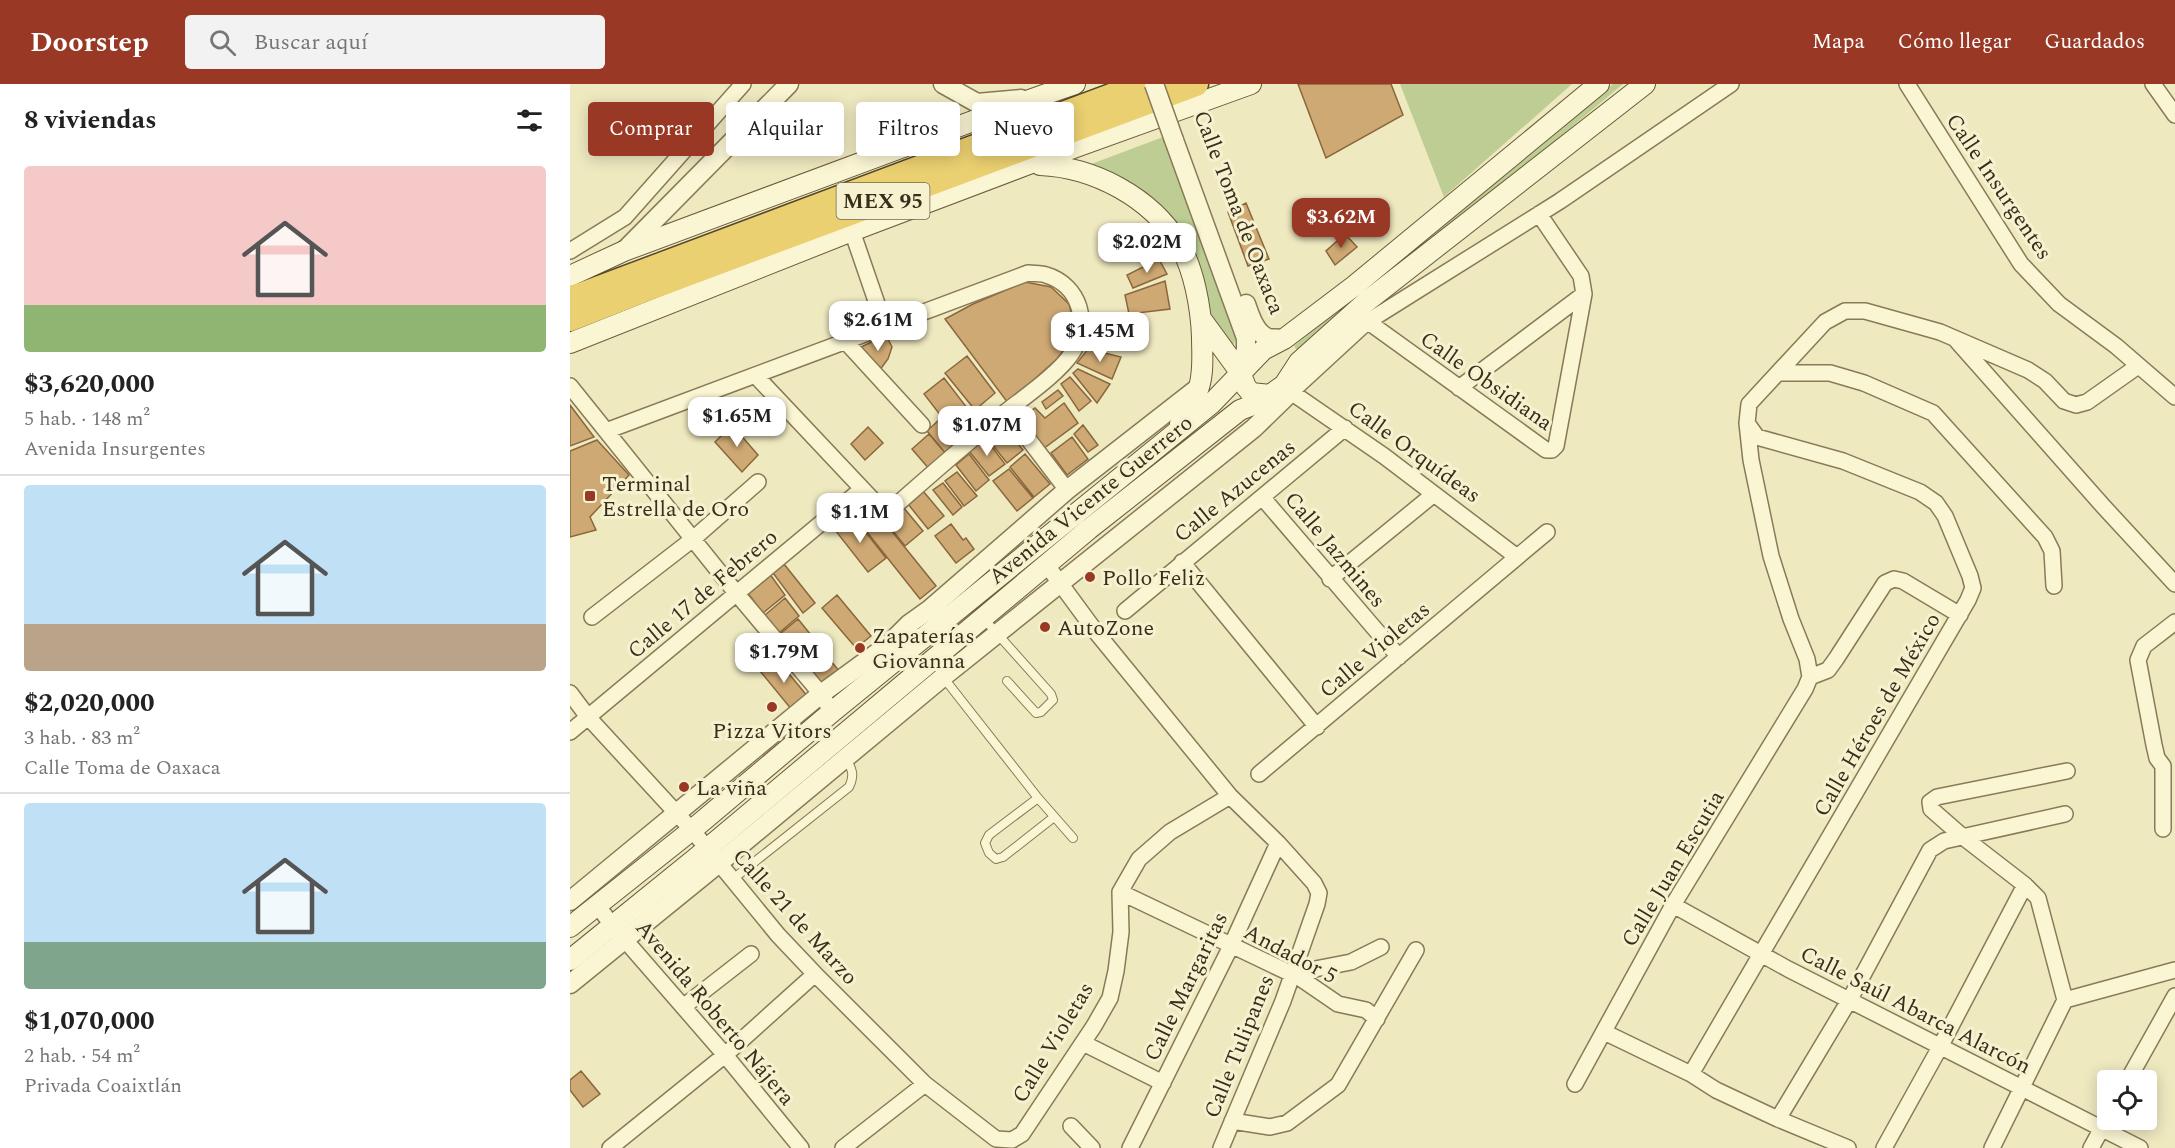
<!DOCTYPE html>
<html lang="es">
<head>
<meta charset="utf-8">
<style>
	:root { --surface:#fff; --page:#f2f2f2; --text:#222; --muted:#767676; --line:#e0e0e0; --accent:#993825 }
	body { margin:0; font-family:Spectral,serif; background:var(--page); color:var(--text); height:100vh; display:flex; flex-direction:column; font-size:22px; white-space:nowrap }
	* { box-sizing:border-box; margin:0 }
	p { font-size:20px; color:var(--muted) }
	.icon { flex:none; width:33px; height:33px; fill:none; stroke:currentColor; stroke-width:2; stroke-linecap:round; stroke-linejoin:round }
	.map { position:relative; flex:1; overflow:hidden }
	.details { display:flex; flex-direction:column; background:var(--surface); width:570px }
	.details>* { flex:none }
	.banner { position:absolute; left:18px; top:18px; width:570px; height:54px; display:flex; gap:12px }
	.controls { position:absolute; left:1527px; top:986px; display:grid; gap:12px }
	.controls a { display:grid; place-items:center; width:60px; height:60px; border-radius:6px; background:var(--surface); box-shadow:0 3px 15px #0003; font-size:30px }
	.price { position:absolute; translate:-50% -51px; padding:0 14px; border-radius:12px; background:#fff; color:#222; font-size:20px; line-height:39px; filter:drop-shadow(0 2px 3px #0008) }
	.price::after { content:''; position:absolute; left:50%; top:36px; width:18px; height:14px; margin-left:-9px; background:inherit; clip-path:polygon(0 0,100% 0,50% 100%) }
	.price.selected { background:var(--accent); color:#fff }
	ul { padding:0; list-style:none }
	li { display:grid; align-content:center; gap:12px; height:318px; padding:0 24px }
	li+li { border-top:2px solid var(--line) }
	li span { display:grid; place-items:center; height:186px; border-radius:6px; color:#555 }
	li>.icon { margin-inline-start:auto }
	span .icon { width:108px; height:108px; fill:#fffc; stroke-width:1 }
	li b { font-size:26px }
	h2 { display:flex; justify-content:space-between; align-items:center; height:72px; padding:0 24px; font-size:26px }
	.chip { padding:0 21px; border-radius:6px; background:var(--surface); box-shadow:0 3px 15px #0003; font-size:21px; line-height:54px }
	.chip.selected { background:var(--accent); color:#fff }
	header { display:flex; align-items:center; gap:36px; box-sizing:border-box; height:84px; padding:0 30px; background:var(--accent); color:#fff }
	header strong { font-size:28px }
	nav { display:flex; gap:33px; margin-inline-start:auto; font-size:21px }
	.search { width:420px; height:54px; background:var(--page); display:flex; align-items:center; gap:15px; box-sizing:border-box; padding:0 21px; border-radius:6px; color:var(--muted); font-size:22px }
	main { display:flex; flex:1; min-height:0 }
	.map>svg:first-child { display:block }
	.green { fill:#bdcd93 }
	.building { fill:#cfa974; stroke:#89673c; stroke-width:1.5 }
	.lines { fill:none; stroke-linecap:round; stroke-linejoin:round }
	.service-casing { stroke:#897a57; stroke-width:10 }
	.minor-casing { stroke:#897a57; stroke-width:18 }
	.tertiary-casing { stroke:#897a57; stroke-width:21 }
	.secondary-casing { stroke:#6a5b3a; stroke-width:22 }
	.trunk-casing { stroke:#56472c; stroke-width:27 }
	.service { stroke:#faf5d3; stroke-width:8 }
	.minor { stroke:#faf5d3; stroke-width:15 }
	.tertiary { stroke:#faf5d3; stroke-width:18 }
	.secondary { stroke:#faf5d3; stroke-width:20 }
	.trunk { stroke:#ebd071; stroke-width:24 }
	.tertiary-bridge-casing { stroke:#897a57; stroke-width:21; stroke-linecap:butt }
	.tertiary-bridge { stroke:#faf5d3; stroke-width:18 }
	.poi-dot { fill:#993825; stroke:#f6f2cf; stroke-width:2 }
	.labels { text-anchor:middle; stroke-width:6; stroke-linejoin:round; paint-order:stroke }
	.shield { fill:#f6f2cf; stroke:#716952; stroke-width:1.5 }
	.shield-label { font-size:21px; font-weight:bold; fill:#382e1c }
	.street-label { font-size:22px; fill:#382e1c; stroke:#f6f2cf }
	.poi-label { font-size:22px; fill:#382e1c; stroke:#f6f2cf; text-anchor:start }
</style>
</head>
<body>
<header>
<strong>Doorstep</strong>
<div class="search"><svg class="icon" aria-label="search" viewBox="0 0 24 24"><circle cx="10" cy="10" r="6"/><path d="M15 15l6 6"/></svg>Buscar aquí</div>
<nav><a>Mapa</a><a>Cómo llegar</a><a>Guardados</a></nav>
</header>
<main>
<section class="details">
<h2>8 viviendas<svg class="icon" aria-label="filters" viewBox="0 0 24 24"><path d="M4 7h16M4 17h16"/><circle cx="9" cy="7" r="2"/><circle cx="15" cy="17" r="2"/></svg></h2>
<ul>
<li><span style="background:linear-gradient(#f6c9c9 75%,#8fb573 0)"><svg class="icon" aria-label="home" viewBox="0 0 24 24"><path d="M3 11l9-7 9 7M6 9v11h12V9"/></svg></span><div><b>$3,620,000</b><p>5 hab. · 148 m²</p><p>Avenida Insurgentes</p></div></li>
<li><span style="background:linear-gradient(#bfe0f5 75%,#b9a48a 0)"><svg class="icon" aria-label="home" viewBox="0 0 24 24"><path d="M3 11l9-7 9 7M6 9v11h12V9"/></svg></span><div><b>$2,020,000</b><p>3 hab. · 83 m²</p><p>Calle Toma de Oaxaca</p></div></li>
<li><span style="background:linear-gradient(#bfe0f5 75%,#7fa58c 0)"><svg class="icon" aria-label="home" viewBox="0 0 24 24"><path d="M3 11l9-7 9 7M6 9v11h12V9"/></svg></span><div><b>$1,070,000</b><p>2 hab. · 54 m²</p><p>Privada Coaixtlán</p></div></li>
</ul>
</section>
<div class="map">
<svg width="1605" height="1064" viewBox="0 0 1605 1064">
	<rect width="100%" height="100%" fill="#efe9c0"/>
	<path class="green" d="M830,0H1002L874,113Z
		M1043,0H1053L916,115L728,267L724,262L912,110Z
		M593,53L667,253L661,266L650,261L593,136L508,85Z"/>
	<path class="building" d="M728,0H821L833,31L756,74Z
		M676,119L699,175L678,182L658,128Z
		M775,150L787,163L765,181L756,167Z
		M589,175L597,190L563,204L557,191Z
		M595,197L600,225L559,230L555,211Z
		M455,198L481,203L499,220L504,240L499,258L487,275L438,319L375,235L403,220Z
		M559,230L557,252L519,248V236Z
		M316,251L322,263L318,275L309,287L289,264Z
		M518,265L551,273L542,295L507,279Z
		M397,272L425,309L405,326L375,289Z
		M508,285L540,300L527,319L503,289Z
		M500,293L521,317L509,327L491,300Z
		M374,294L401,329L381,345L354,310Z
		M488,306L493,312L476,325L472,318Z
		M494,319L508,339L473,365L451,334L465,324L475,334Z
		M0,321L24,353L0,362Z
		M370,335L391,359L377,371L357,347Z
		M162,341L188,371L172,388L145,358Z
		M433,341L453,366L437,379L417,354Z
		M513,341L528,361L518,368L504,350Z
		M298,343L313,359L295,376L281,360Z
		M359,350L377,371L360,386L342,365Z
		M502,353L518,375L497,391L481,369Z
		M415,354L435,380L419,392L399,367Z
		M27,356L59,391L20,433L26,446L0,453V367Z
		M399,370L419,396L406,407L386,381Z
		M455,370L480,400L464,413L440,383Z
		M439,385L463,414L447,427L423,397Z
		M387,388L407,412L394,422L375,397Z
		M373,399L392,423L383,431L363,406Z
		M353,407L374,432L358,445L338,420Z
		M333,423L353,447L335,462L316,438Z
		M283,432L316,474L298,488L265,446Z
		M312,435L366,502L350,515L297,448Z
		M381,440L393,456L396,454L404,465L386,479L365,452Z
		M214,480L245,519L233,529L203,489Z
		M199,489L215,511L193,529L177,508Z
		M267,511L301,552L286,564L252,524Z
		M215,514L229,532L209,549L195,531Z
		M228,535L249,561L230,576L210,550Z
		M250,564L270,588L252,603L232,579Z
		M206,574L238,613L222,626L190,587Z
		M11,987L30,1010L13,1023L0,1006V996Z"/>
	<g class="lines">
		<g class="service-casing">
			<path id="service" d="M414,535L481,610L483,616L471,628L466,629L437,597
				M373,593L468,714L503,754
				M468,714L419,751L415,759L419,769L426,775L433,773L484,733
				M163,795L279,703C285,691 282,685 276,674"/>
		</g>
		<g class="minor-casing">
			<path id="minor" d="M1337,0L1451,180L1489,220L1546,262L1605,313
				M1583,0L1605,31
				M282,147L315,243
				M0,167L55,133L173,0
				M790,232L976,366H982L986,362L1014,210L1011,192L969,130
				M1387,257L1533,422L1605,500
				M276,258L352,341
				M1208,289H1260L1294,299L1363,329L1475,453L1482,467L1484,502
				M0,302L167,510L251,610L262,628
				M889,304L1014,210
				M437,327L497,406
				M36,347L458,189C464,190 471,189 476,191C510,201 521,240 502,269C490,288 456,312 438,326C396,359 356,395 316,430L186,292
				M692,413L829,573
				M947,473L814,372L721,308L797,238L990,117L1161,0
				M612,478L747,643
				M476,480L526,548L660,712L708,759L744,799L749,809L747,820L713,917L651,1064
				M760,495L864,410
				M555,527L775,344
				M22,533L123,455L188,398
				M1240,593L1237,575L1221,535L1201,472L1181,376L1177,339L1179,320L1255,238L1275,227H1295L1370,248L1458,286L1475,297L1494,317L1506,321L1517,318L1568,282
				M1240,593L1258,586L1266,575L1315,499L1324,495L1333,497L1390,531
				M0,609L18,633L122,746L208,851L245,890L355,1000L426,1055L442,1056L452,1050L524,942L540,914L546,887L551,848L550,808L569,775L600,748L660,712
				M0,648L292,405
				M689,690L977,448
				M1593,745V682L1587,674L1584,661L1568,576L1574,562L1605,538
				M550,808L730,894L768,920L796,926L807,935
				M27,821L42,841L155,971L231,1064
				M1103,821L1218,885L1570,1064
				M730,894L745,885L781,878L811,863
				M1495,916L1468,814L1455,801L1393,753L1361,725L1360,718L1367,713L1497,687
				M1495,916L1605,886
				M113,923L181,870
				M1034,948L1121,990L1146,1006L1208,1035L1278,1064
				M513,959L593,999
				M1121,990L1398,516L1403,504L1400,492L1375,432L1366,419L1350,408L1273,377L1187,353L1177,339
				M1558,996L1605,912
				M1005,1000L1103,821L1235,605L1240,593
				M1208,1035L1280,915L1360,766L1374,757L1495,730
				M662,1037L700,1043L717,1039L768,1001L846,866
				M501,1042L522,1064
				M40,1064L155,971L245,890
				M273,1064L355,1000
				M560,1064L661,862L708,759
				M1314,1064L1370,963L1455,801
				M1422,1064L1495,916
				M1521,1064L1538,1033"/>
		</g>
		<g class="tertiary-casing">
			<path id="tertiary" d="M373,0L407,19L451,15
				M604,56L676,254V265L670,288
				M54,167L219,0
				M676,220C680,231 685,249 698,254C702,255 709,254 714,255
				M0,817L251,610L318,561L339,540L360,525L497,406L629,303
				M0,900L149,779L373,593L684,344L721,308L714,301"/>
		</g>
		<g class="secondary-casing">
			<path id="secondary" d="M470,81C523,83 581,113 609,160C624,185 631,224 632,253C632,269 634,287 629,303C625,316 616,328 610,340
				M0,192L54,167L462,15L505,0
				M632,236L670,288L676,303L681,309L700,311
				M0,259L282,147L459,80L681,0
				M318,561L348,555
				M0,843L122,746L262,628L641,320L693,266L714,255L784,202L1029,0
				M0,876L126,774L519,445L670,326L688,319L714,301L729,278L796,218L1075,0"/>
		</g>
		<g class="trunk-casing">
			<path id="trunk" d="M0,215L573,0
				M0,235L74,206L626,0"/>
		</g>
		<use href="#service" class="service"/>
		<use href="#minor" class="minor"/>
		<use href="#tertiary" class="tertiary"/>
		<use href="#secondary" class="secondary"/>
		<use href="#trunk" class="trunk"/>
		<g class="tertiary-bridge-casing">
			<path id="tertiary-bridge" d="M584,0L604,56"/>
		</g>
		<use href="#tertiary-bridge" class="tertiary-bridge"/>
	</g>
	<g class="poi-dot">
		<rect x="14" y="406" width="12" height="12" rx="3"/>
		<circle cx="520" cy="493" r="6"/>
		<circle cx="475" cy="543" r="6"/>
		<circle cx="290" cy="564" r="6"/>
		<circle cx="202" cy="623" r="6"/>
		<circle cx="114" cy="703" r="6"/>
	</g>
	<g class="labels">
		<rect class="shield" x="266.5" y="99" width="93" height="36" rx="4.5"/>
		<g class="shield-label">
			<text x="313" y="124">MEX 95</text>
		</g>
		<g class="street-label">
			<text transform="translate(1430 102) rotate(56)" y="8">Calle Insurgentes</text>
			<text transform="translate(670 128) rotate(69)" y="8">Calle Toma de Oaxaca</text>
			<text transform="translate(917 296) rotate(35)" y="8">Calle Obsidiana</text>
			<text transform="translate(845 367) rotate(36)" y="8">Calle Orquídeas</text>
			<text transform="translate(664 406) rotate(-39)" y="8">Calle Azucenas</text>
			<text transform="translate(520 415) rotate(-39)" y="8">Avenida Vicente Guerrero</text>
			<text transform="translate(766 465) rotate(50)" y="8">Calle Jazmines</text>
			<text transform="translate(132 509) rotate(-40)" y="8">Calle 17 de Febrero</text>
			<text transform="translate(804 565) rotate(-40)" y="8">Calle Violetas</text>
			<text transform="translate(1306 630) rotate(-60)" y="8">Calle Héroes de México</text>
			<text transform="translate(1102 784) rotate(-59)" y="8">Calle Juan Escutia</text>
			<text transform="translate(226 832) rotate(48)" y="8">Calle 21 de Marzo</text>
			<text transform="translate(721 869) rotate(28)" y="8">Andador 5</text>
			<text transform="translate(615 902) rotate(-64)" y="8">Calle Margaritas</text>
			<text transform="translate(1346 925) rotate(27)" y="8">Calle Saúl Abarca Alarcón</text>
			<text transform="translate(146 928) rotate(50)" y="8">Avenida Roberto Nájera</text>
			<text transform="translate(482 958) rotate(-59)" y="8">Calle Violetas</text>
			<text transform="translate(668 962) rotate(-68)" y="8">Calle Tulipanes</text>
		</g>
		<g class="poi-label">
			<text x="32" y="407">Terminal<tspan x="32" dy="25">Estrella de Oro</tspan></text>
			<text x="532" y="501">Pollo Feliz</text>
			<text x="487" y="551">AutoZone</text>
			<text x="302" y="559">Zapaterías<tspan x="302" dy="25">Giovanna</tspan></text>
			<text x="202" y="654" text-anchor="middle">Pizza Vitors</text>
			<text x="126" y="711">La viña</text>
		</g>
	</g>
</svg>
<div class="controls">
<a><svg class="icon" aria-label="locate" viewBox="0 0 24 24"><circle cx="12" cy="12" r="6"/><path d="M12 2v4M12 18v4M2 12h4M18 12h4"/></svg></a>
</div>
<b class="price selected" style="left:771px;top:165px">$3.62M</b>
<b class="price" style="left:577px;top:190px">$2.02M</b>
<b class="price" style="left:308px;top:268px">$2.61M</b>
<b class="price" style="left:530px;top:279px">$1.45M</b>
<b class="price" style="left:167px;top:364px">$1.65M</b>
<b class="price" style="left:417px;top:373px">$1.07M</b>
<b class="price" style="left:290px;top:460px">$1.1M</b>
<b class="price" style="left:214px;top:600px">$1.79M</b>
<div class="banner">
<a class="chip selected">Comprar</a>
<a class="chip">Alquilar</a>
<a class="chip">Filtros</a>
<a class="chip">Nuevo</a>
</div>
</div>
</main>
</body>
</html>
